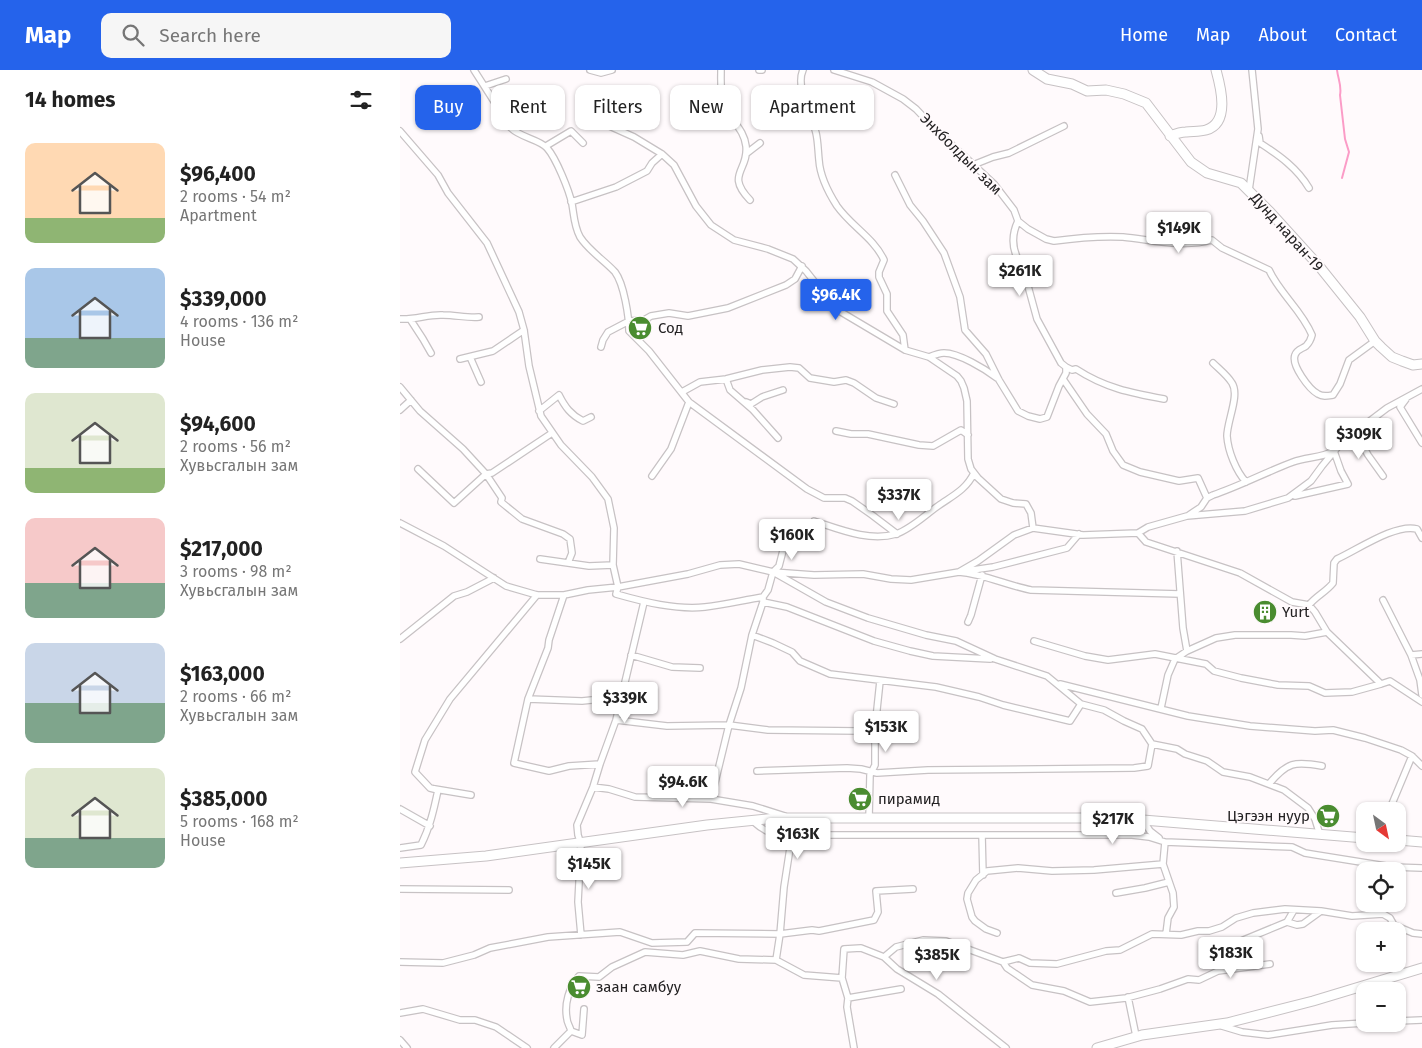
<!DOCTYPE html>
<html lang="en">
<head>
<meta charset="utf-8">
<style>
	:root { --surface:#fff; --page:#f6f6f6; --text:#222; --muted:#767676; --accent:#2563eb }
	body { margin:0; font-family:"Fira Sans",sans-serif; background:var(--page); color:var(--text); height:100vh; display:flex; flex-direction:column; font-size:19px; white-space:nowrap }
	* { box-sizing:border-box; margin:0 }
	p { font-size:16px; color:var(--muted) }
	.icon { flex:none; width:28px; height:28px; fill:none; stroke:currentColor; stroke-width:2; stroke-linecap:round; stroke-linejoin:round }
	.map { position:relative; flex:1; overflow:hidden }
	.drawer { display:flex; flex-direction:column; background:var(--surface); width:400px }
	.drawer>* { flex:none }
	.hud { position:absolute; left:15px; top:15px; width:475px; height:45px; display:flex; gap:10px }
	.needle { width:32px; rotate:147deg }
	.fabs { position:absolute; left:956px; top:732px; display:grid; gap:10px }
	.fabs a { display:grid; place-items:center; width:50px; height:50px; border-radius:10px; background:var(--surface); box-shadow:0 1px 4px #0004; font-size:25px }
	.price { position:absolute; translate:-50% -42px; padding:0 11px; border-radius:5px; background:#fff; color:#222; font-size:16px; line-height:32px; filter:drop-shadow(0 1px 2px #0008) }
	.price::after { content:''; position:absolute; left:50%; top:30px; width:15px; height:11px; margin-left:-8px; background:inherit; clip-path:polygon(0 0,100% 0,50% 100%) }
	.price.current { background:var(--accent); color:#fff }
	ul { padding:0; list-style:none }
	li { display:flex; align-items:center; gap:15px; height:125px; padding:0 25px }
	li span { display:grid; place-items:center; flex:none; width:140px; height:100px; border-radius:10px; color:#555 }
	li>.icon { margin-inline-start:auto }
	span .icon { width:60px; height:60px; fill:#fffc; stroke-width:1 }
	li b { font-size:21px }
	h2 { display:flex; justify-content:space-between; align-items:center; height:60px; padding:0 25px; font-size:21px }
	.chip { padding:0 18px; border-radius:10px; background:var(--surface); box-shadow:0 1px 4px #0004; font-size:18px; line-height:45px }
	.chip.current { background:var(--accent); color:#fff }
	header { display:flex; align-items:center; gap:30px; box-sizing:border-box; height:70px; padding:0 25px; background:var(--accent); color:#fff }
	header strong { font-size:24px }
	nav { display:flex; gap:28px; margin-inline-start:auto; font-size:18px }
	.search { width:350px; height:45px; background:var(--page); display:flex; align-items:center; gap:12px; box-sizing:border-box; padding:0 18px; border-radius:10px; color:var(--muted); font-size:19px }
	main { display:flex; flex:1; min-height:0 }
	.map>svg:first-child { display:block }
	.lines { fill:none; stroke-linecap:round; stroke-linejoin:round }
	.stream { stroke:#fb9cc7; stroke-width:2 }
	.street-casing { stroke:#c7c2c4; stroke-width:8 }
	.secondary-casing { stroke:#c7c2c4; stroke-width:11 }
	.street { stroke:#fff; stroke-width:5.5 }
	.secondary { stroke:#fff; stroke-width:9 }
	.labels { text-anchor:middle; stroke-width:4; stroke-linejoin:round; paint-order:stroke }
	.street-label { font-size:15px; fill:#242223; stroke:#fffafc }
	.poi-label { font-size:15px; fill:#242223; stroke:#fffafc; text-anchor:start }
</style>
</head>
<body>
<header>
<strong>Map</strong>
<div class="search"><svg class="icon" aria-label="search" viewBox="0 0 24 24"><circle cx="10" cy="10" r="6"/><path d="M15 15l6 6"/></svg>Search here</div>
<nav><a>Home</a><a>Map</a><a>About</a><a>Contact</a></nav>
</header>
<main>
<section class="drawer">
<h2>14 homes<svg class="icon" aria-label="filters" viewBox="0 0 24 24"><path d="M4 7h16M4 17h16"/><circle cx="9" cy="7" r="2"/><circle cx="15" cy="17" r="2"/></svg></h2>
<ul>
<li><span style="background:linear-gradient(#ffd9b3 75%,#8fb573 0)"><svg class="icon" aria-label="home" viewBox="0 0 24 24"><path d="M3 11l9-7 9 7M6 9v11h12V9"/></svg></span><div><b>$96,400</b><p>2 rooms · 54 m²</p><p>Apartment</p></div></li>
<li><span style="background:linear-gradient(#a9c7e8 70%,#7fa58c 0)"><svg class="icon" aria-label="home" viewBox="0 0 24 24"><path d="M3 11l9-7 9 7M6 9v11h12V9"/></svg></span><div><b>$339,000</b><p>4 rooms · 136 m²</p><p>House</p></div></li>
<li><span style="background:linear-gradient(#dfe7d0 75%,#8fb573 0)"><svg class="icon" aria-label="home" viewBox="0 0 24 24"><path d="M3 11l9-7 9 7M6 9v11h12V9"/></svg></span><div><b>$94,600</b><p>2 rooms · 56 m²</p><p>Хувьсгалын зам</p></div></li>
<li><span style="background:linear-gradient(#f6c9c9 65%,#7fa58c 0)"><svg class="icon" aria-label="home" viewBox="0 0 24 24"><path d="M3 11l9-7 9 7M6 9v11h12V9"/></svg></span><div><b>$217,000</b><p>3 rooms · 98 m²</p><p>Хувьсгалын зам</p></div></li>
<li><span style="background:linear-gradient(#c9d6e8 60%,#7fa58c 0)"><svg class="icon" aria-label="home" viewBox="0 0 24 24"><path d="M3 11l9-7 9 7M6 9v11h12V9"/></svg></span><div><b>$163,000</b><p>2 rooms · 66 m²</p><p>Хувьсгалын зам</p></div></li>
<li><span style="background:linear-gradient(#dfe7d0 70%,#7fa58c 0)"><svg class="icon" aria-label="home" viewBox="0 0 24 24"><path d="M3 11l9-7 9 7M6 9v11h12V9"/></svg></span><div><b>$385,000</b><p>5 rooms · 168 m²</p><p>House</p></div></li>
</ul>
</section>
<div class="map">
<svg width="1022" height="978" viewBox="0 0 1022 978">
	<rect width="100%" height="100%" fill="#fffafc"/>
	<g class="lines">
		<path class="stream" d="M937,0C938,9 942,16 940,25L945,69L949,82L942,108"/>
		<g class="street-casing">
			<path id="street" d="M74,0L111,58C121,68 139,69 147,78C156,88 169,120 172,134C174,145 174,156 180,167C189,181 204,190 215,202C224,214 229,247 229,261L249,281L289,332L407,419L424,428H445L452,431L472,445L497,464
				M190,0L201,3L212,0
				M321,0C321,11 320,25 324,35C331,51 344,59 346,76C349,101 325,104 350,130
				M359,0H362
				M403,0C395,17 412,46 416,63C418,71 418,81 419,90C420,106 428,122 437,136C451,156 474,168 484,190L479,202V207L487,224V241L503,265L505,280
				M434,0L472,12L503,29L516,39L536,60L594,114L614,140L618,151L628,159L646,169L654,171C676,168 701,166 723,167C753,170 782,178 812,170L822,178L869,200C880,224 901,239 912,265C911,269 909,273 906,276C902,279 897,279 895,285C891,295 909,319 918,324C923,327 927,326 933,325L940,314L949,290L975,271
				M85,16L106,9
				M205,54L234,67L262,84L274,95L296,136L311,155L334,170L368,179L393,189L406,201L436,239L505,280L529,287L557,306L561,311L564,318L567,331L568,389L571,399L578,408L601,429L613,433L626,434L631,443L633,458
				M0,61L38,105L48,123L87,173L119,242L124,260L129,296L141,346L161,375L192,407L208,429L214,458L213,495L218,517L216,524C244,532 276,540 305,537C324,535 344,530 363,527
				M859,66L860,73C880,86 897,98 909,118
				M146,76L171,61L183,73
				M347,83L360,73
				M573,95L593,87L609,83L664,56
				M495,105L510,135L523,151L544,183L560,227L565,260L586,284L599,310L618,341L628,346L640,349L647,347L659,316L666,303V297L661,293L637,249L628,216L627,203C614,188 609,170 618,151
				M849,120L858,59L852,0
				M171,132L216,117L247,101L252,93L262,84
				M0,249C15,250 29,244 43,245C56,245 67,248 79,247
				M10,249L23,269L31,283
				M201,277L203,270L208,262L229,251L244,250L251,246L269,243L288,246L328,238L386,215L395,209L402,196
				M70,287L81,312
				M529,287C534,285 539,283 544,283C559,283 585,299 597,308
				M60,289L93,281L124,260
				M813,293C819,299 827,305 832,313C840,325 827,351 827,366C828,381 836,401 846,412
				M666,297L672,300L676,299C705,318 731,323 764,329
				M326,309L330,320L353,340L378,368
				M663,309L687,344L706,364L713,381L723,395L740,402L779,411L798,408L807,428
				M0,317L20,341L63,379L86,404L54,433L18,399
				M282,322L300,312L326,309L362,300L390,297L399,298L410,308L434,312L446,310L454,313L476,328L494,334
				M1006,329L1000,337L1022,373
				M346,332L351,334L362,327L383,320
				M0,340L11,330
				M139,341L159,325C165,337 171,345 183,351L191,347
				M436,361L451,364H468L519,375L533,376L561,360L568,365
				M955,362L968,385L983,406
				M152,363L92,403L86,404L102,428L101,432L122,449L163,464L170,469L172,483L168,493L189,496L213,495
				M252,406L271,379L289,332
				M789,445L801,437L807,428L813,425C840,416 866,402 893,392C907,387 921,388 934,381L941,401L948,414L895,426
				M414,451C439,459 469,472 496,464C511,459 525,445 538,436C552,426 566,420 574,403
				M0,453L44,476L106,516L137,525H164L188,520L218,517L288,504L320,495L339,494L373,502L414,505L463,504L491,509L511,510L559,502L578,491L614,465L633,458L683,465L738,463L748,457L787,446L845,441L888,428L911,411L922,396L942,372L987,338L1022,319
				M738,463L746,472L840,503L892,532L909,535L915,542L927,562L981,614L990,611L1022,632
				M679,464L667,478L593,497L559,502C584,504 606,515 631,520L780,524
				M777,481L783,558L787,581
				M140,489L168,493
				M375,503L426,532L468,548L526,565L556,571L595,589L647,606L681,634L704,640L724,651L742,659L752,674L777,679L785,684L807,691L823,702L850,707L884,720L908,738L915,749L920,765
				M164,525L149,570L148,578L128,629L114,693L149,701L169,696L200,694
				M983,530L1011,585L1020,610L1022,625
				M363,532L387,537L474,571L510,581L533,586L590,589
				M909,535C916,526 926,522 933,513L934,493L937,489C957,480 996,453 1017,459L1022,468
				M568,552L571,545L582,505
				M352,565L373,573L392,582L400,591L430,604L536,617L579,627L603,635L670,651L681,634
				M0,569L54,526L67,522L94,508
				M634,571L685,586L708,590L755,584L806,594L814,601L841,608L878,615L909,616L925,623L952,622L981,614
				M231,585L272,597L300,598
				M1011,585L1022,584
				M660,614L788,646L850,656L915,661L933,660L965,668L1001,680L1012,686L1022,696
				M128,629L182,631L221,627
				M761,638L768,605L775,589L787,581L816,568L835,565H891L905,566L927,562
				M216,650L267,656L329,655L368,660L459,661L475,658L480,611
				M357,701L447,698L461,699L477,703L528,700L734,698L748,696L752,674
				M869,714C887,692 895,691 922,696
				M193,717L209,719L235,727L311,729L353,736L385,746
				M35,719L71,725
				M311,729L329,655L341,618L352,565L363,532V527L368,520L373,502L379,496L386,469
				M0,739L30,756
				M989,741L1012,686
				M469,748L470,705L475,695V658
				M743,750L750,761L759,768
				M354,752C367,764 375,764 392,765L384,817L380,864L376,890
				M392,765H732L749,767L765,772L892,777L905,783L917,785L992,797L1022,798
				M582,765L583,805
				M765,772L763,794L773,823L774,837L768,848L766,864
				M0,778L21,775C30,757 34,739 38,720L30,718L15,702L25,670L50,629L137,525
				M0,819L109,820
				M716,823L745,818L769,812
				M887,852L894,840
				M597,863L586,859L575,851L572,847L567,829L568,823L576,810L587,801L618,798L652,801L694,800L763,794
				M181,865L178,832L181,774L178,765L177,755L193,717L200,694L216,650L244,532
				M841,871L887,852L897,855L903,854L921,841L952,846L983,844L990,848L994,855L1013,863L1022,864
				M484,887L496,877L523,870L546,871L603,892L619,888L630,893L657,894L706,881L720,880L752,864L781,865L798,861H809L822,857L836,848L853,843L885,839L921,841
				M0,892L43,893L74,885L90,878L148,867L220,862L252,873L287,872L295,863L380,864L412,860L419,861L474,850L478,842L476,821L513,819
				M603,892L607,898L632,915L664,921L690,932L726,928L760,919L788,909L799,910L818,901L870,894
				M728,927L736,966
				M448,928L501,919
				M0,943L23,939L60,950H75L96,957L127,978
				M998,951L1022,950
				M822,956L842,962L868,965L932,955L965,953
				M171,961L182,965L184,939
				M0,970L7,978
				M154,978L171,961C170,956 167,953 167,949C164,934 169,917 179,906L199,907L212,897L245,882L283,885L300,881L339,889L376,890L404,905L442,908
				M454,978L447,937L448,928L442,908L444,879L461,878L484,887L497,899L538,924L606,978"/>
		</g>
		<g class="secondary-casing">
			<path id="secondary" d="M633,0L647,9L672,14L687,21L706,20L724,24L746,33L791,92L807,103L841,113L870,142L919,196L960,247L975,271L981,277L992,287L1002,291L1013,295L1022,294
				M770,66C775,64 780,62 786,62C792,61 799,62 806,60C830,53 821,18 816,0
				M998,770L1022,772
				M0,793L86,786L307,755L376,748H689L743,750L965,768
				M697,978L742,965L827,953L913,931L1022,898"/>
		</g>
		<use href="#street" class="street"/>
		<use href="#secondary" class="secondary"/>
	</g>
	<defs>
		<g id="supermarket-disc" transform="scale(1.25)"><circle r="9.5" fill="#4a8c30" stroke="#fffafc"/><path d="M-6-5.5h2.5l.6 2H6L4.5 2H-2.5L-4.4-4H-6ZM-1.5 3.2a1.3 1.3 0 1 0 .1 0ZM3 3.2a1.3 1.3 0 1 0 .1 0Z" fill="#fff"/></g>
		<g id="building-disc" transform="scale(1.25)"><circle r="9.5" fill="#4a8c30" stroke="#fffafc"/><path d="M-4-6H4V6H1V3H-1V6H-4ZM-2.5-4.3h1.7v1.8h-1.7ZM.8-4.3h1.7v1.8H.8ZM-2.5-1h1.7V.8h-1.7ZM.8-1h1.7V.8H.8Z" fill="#fff"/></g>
	</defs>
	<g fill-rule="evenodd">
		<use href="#supermarket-disc" x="240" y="258"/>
		<use href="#building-disc" x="865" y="542"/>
		<use href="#supermarket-disc" x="460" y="729"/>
		<use href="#supermarket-disc" x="928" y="746"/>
		<use href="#supermarket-disc" x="179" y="917"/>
	</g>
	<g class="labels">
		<g class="street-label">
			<text transform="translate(561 84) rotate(45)" y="5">Энхболдын зам</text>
			<text transform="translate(887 162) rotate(48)" y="5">Дунд наран-19</text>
		</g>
		<g class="poi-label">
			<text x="258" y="263">Сод</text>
			<text x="882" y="547">Yurt</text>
			<text x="478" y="734">пирамид</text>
			<text x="910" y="751" text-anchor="end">Цэгээн нуур</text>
			<text x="196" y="922">заан самбуу</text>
		</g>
	</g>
</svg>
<div class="fabs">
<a><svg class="needle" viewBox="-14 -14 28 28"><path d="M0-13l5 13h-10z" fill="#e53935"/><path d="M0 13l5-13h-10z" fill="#767676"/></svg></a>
<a><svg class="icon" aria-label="locate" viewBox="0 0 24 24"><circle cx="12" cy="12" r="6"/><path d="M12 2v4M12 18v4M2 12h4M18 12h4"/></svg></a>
<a>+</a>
<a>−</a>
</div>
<b class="price" style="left:779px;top:184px">$149K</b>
<b class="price" style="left:620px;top:227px">$261K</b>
<b class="price current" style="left:436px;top:251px">$96.4K</b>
<b class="price" style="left:959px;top:390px">$309K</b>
<b class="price" style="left:499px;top:451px">$337K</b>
<b class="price" style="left:392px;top:491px">$160K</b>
<b class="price" style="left:225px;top:654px">$339K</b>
<b class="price" style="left:486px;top:683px">$153K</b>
<b class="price" style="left:283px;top:738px">$94.6K</b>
<b class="price" style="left:713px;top:775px">$217K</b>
<b class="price" style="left:398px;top:790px">$163K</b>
<b class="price" style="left:189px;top:820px">$145K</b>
<b class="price" style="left:831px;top:909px">$183K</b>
<b class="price" style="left:537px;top:911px">$385K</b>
<div class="hud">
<a class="chip current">Buy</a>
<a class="chip">Rent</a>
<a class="chip">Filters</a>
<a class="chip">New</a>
<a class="chip">Apartment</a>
</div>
</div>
</main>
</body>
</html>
